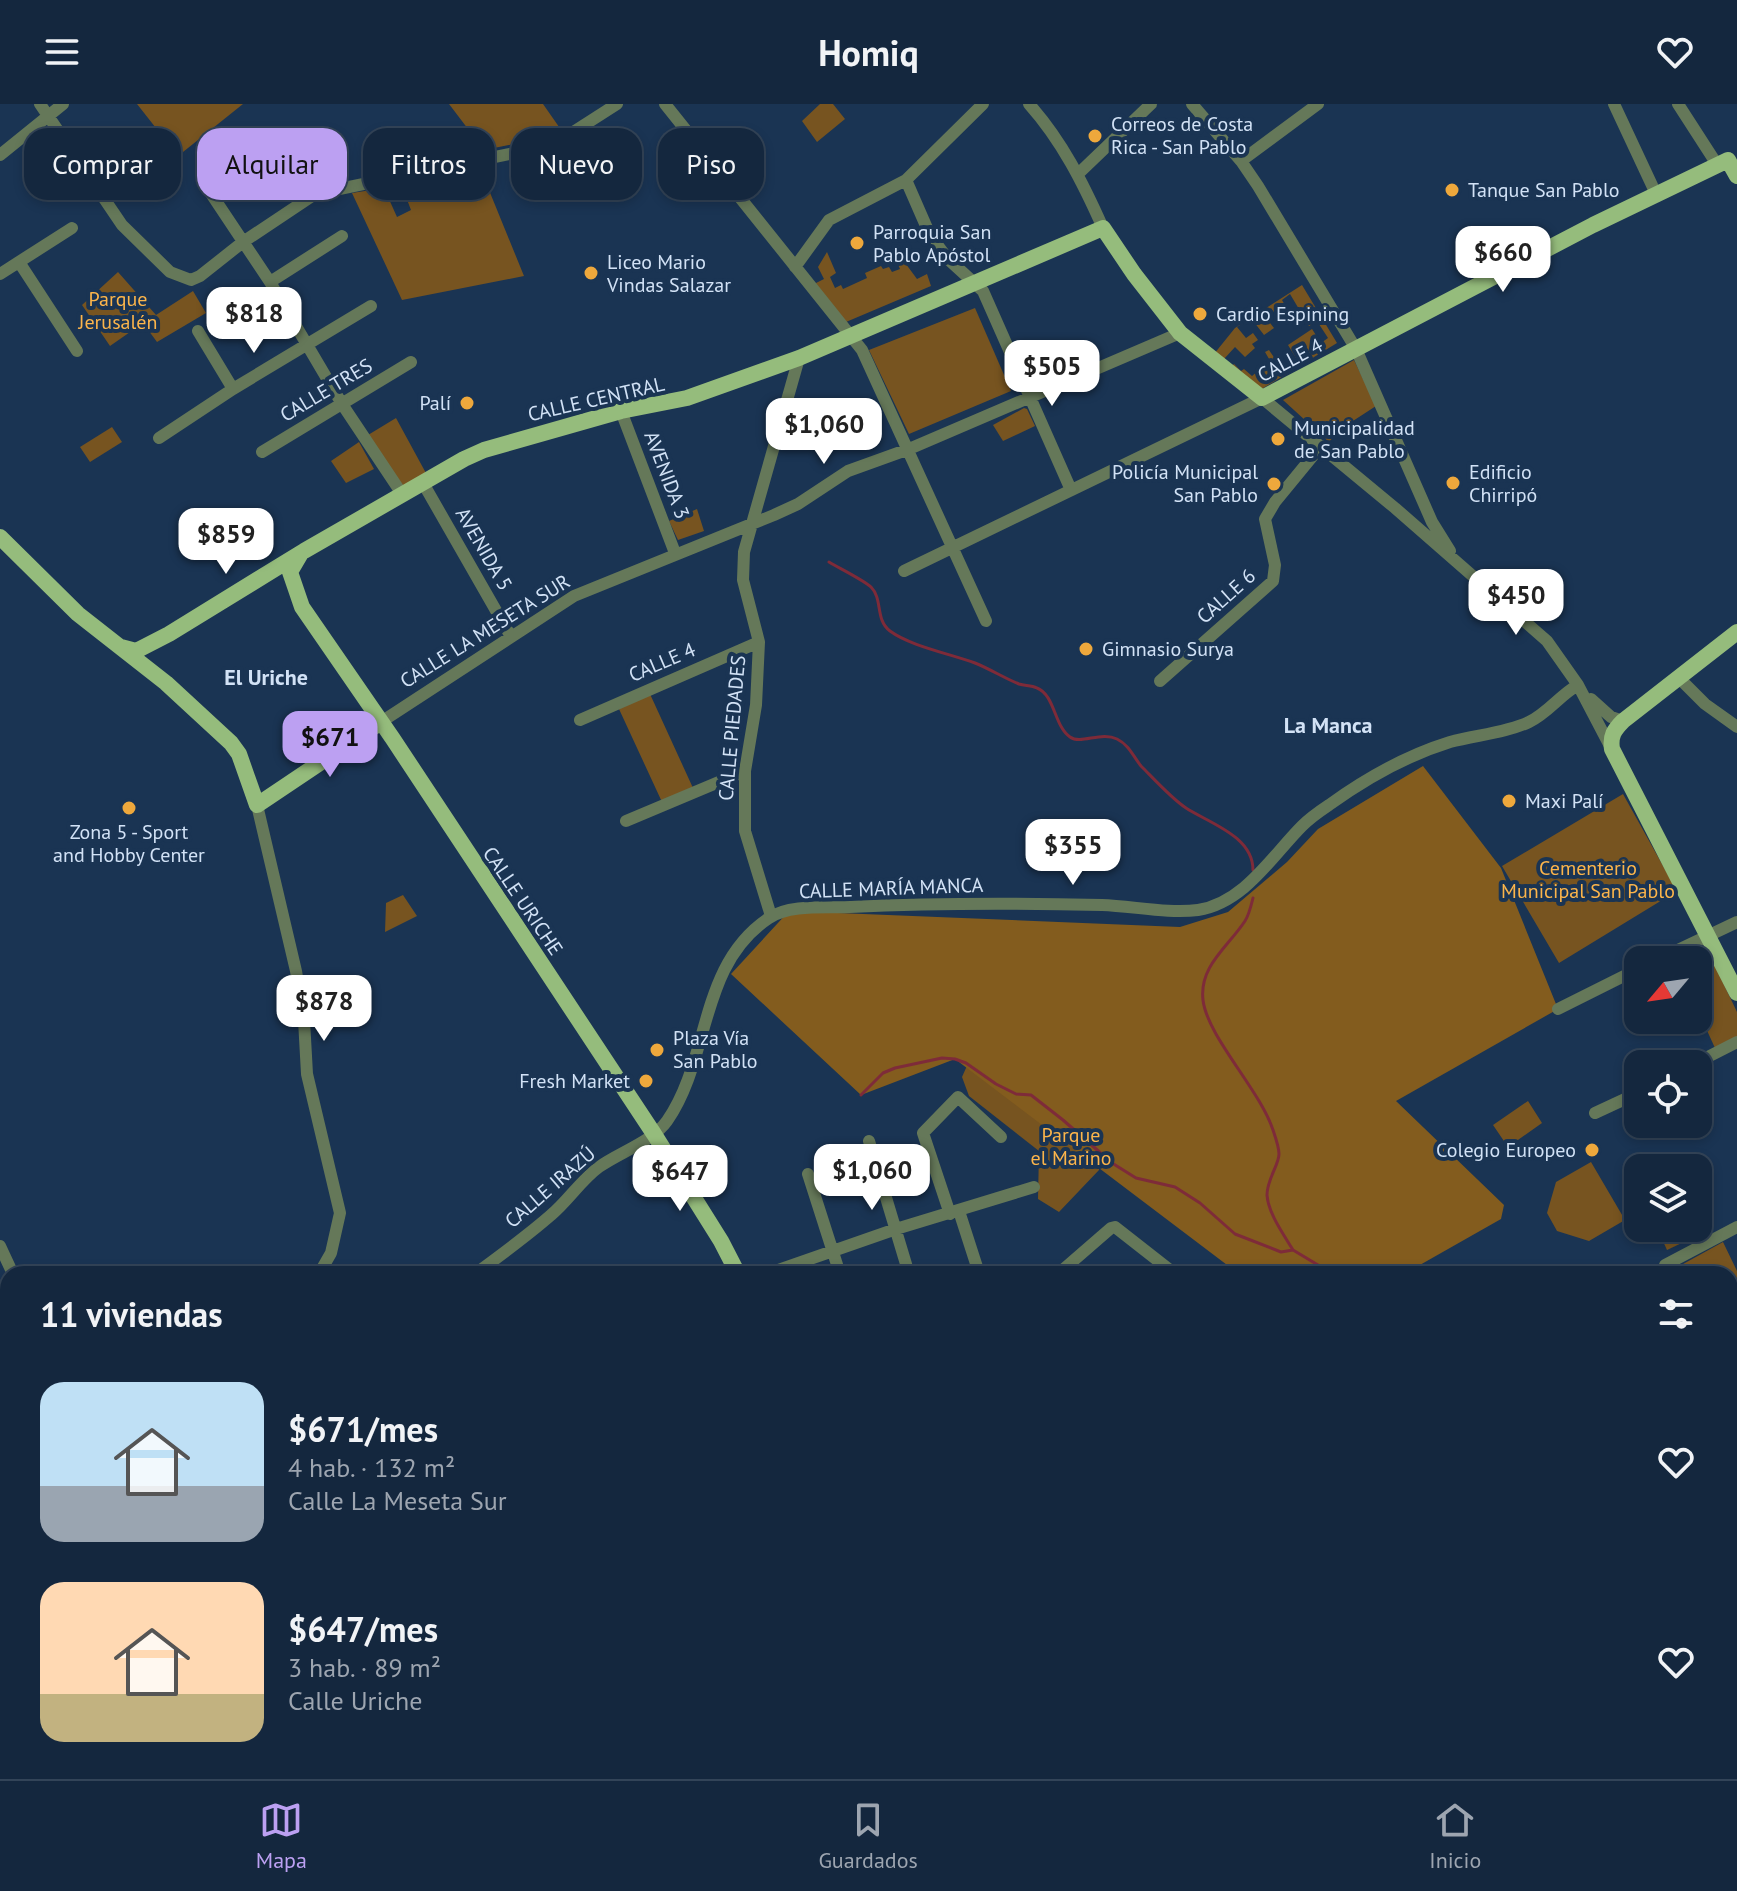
<!DOCTYPE html>
<html lang="es">
<head>
<meta charset="utf-8">
<style>
	:root { --surface:#14273e; --page:#213349; --text:#f1f3f6; --muted:#9da5b0; --line:#334458; --accent:#bca0f2 }
	body { margin:0; font-family:"PT Sans",sans-serif; background:var(--page); color:var(--text); height:100vh; display:flex; flex-direction:column; font-size:30px; white-space:nowrap }
	* { box-sizing:border-box; margin:0 }
	p { font-size:26px; color:var(--muted) }
	.icon { flex:none; width:44px; height:44px; fill:none; stroke:currentColor; stroke-width:2; stroke-linecap:round; stroke-linejoin:round }
	.map { position:relative; flex:1; overflow:hidden }
	.panel { position:absolute; left:0px; top:1162px; width:1738px; height:514px; display:flex; flex-direction:column; background:var(--surface); border-radius:24px 24px 0 0; box-shadow:0 4px 12px #0003,0 0 0 2px var(--line) }
	.panel>* { flex:none }
	.top-card { position:absolute; left:24px; top:24px; width:800px; height:72px; display:flex; gap:16px }
	.needle { width:52px; rotate:241deg }
	.buttons { position:absolute; left:1624px; top:842px; display:grid; gap:16px }
	.buttons a { display:grid; place-items:center; width:88px; height:88px; border-radius:16px; background:var(--surface); box-shadow:0 4px 12px #0003,0 0 0 2px var(--line); font-size:40px }
	.price { position:absolute; translate:-50% -68px; padding:0 18px; border-radius:16px; background:#fff; color:#222; font-size:26px; line-height:52px; filter:drop-shadow(0 2px 4px #0008) }
	.price::after { content:''; position:absolute; left:50%; top:48px; width:24px; height:18px; margin-left:-12px; background:inherit; clip-path:polygon(0 0,100% 0,50% 100%) }
	.price.current { background:var(--accent); color:#111 }
	ul { padding:0; list-style:none }
	li { display:flex; align-items:center; gap:24px; height:200px; padding:0 40px }
	li span { display:grid; place-items:center; flex:none; width:224px; height:160px; border-radius:24px; color:#555 }
	li>.icon { margin-inline-start:auto }
	span .icon { width:96px; height:96px; fill:#fffc; stroke-width:1 }
	li b { font-size:34px }
	h2 { display:flex; justify-content:space-between; align-items:center; height:96px; padding:0 40px; font-size:34px }
	.chip { padding:0 28px; border-radius:24px; background:var(--surface); box-shadow:0 4px 12px #0003,0 0 0 2px var(--line); font-size:28px; line-height:72px }
	.chip.current { background:var(--accent); color:#111 }
	header { display:flex; justify-content:space-between; align-items:center; height:104px; padding:0 40px; background:var(--surface); font-size:36px; font-weight:700 }
	.dock { display:flex; justify-content:space-around; align-items:center; height:112px; border-top:2px solid var(--line); background:var(--surface); font-size:22px; color:var(--muted) }
	.dock a { display:grid; justify-items:center; gap:4px }
	.dock .current { color:var(--accent) }
	.map>svg:first-child { display:block }
	.green { fill:#775420; fill-rule:evenodd }
	.forest { fill:#835c1e }
	.lines { fill:none; stroke-linecap:round; stroke-linejoin:round }
	.stream { stroke:#7e2b39; stroke-width:3 }
	.minor { stroke:#657859; stroke-width:12 }
	.major { stroke:#95bc7c; stroke-width:16 }
	.poi-dot { fill:#eea83c; stroke:#1a3453; stroke-width:3 }
	.labels { text-anchor:middle; stroke-width:8; stroke-linejoin:round; paint-order:stroke }
	.poi-label { font-size:20px; fill:#d2e2f6; stroke:#1a3453; text-anchor:start }
	.park-label { font-size:20px; fill:#fcb54b; stroke:#1a3453 }
	.street-label { font-size:20px; fill:#d2e2f6; stroke:#1a3453 }
	.neighbourhood-label { font-size:22px; font-weight:bold; fill:#d2e2f6; stroke:#1a3453 }
</style>
</head>
<body>
<header><svg class="icon" aria-label="menu" viewBox="0 0 24 24"><path d="M4 6h16M4 12h16M4 18h16"/></svg>Homiq<svg class="icon" aria-label="heart" viewBox="0 0 24 24"><path d="M12 20l-8-8c-3-5 5-10 8-4 3-6 11-1 8 4z"/></svg></header>
<div class="map">
<svg width="1737" height="1675" viewBox="0 0 1737 1675">
	<rect width="100%" height="100%" fill="#1a3453"/>
	<path class="green" d="M137,0H243L178,52Z
		M449,0H543L564,30L484,46Z
		M820,0H833L845,15L817,38L802,17Z
		M480,64L524,172L402,196L352,89L384,84L397,113L411,106L401,80Z
		M827,148L836,169L830,173L835,184L841,181L843,185L867,174L865,169L881,162L883,165L889,163L892,168L900,165L897,158L903,156L917,175L927,170L931,182L846,218L814,180L824,175L818,163Z
		M118,168L156,211L193,187L206,209L157,238L143,219L110,242L82,201Z
		M1302,181L1337,239L1260,286L1214,250L1235,224ZM1290,190L1309,222L1317,217L1328,234L1321,239L1312,225L1288,241L1299,259L1284,268L1269,246L1265,248L1272,260L1266,263L1264,262L1252,272L1244,265L1241,267L1234,260L1231,263L1224,255L1235,243L1245,253L1255,244L1252,240L1258,236L1253,229L1246,234L1237,223L1251,214L1264,231L1274,224L1263,210L1271,204L1281,218L1291,212L1282,196Z
		M975,204L1011,287L909,330L869,246Z
		M1354,256L1376,302L1339,326L1329,338L1283,296Z
		M1024,304L1027,305L1035,322L1003,337L993,321Z
		M396,314L427,371L403,382L368,331Z
		M112,323L122,338L90,358L80,343Z
		M359,338L374,365L346,379L331,357Z
		M697,405L704,427L678,436L669,417Z
		M650,590L693,684L662,698L619,605Z
		M1623,690L1677,787L1559,859L1502,762Z
		M403,791L417,812L385,828L386,799Z
		M1705,841L1737,908V933L1715,944L1698,907V856L1675,855Z
		M970,955L1100,1058L1099,1066L1059,1108L1038,1095L1039,1047L969,992L962,973Z
		M1528,997L1542,1019L1508,1043L1493,1021Z
		M1591,1058L1625,1116L1589,1137L1557,1127L1547,1109L1556,1078Z
		M1698,1108L1707,1127L1667,1146L1657,1124H1698Z
		M1723,1138L1737,1167V1279L1730,1282V1170H1665Z"/>
	<path class="forest" d="M1423,662L1501,764L1558,905L1396,997L1504,1101L1501,1115L1404,1170H1239L955,955L861,991L731,870L789,807L1180,823L1228,808L1287,758L1318,725Z"/>
	<g class="lines">
		<path class="stream" d="M829,458C839,464 865,477 871,483C883,495 875,516 890,527C910,542 951,550 975,559C990,565 1004,574 1019,580C1025,582 1031,581 1037,584C1055,591 1054,622 1070,633C1081,641 1101,627 1117,635C1129,641 1133,652 1141,662C1153,674 1172,695 1186,704C1209,719 1253,732 1253,766
			M1253,794C1251,802 1249,811 1245,817C1228,843 1199,862 1203,896C1207,932 1260,986 1273,1026C1275,1032 1279,1043 1279,1050C1279,1061 1267,1075 1267,1091C1268,1109 1284,1131 1293,1146
			M861,991L883,969L895,964L942,954L955,955L966,959L996,980L1016,990L1031,991L1063,1016L1112,1059L1136,1074L1175,1083L1200,1099L1235,1130L1281,1148L1293,1146L1333,1170"/>
		<path class="minor" d="M40,0L122,121L170,168L191,176L200,172L243,138L315,90L553,41L617,0
			M665,0L862,246L986,517
			M1029,0C1062,37 1083,79 1103,124
			M1192,0L1241,57L1258,82L1356,245L1432,418L1450,447
			M1614,0L1657,92
			M1678,0L1718,62
			M0,51L63,0
			M1241,57L1318,0
			M1078,70L1151,0
			M206,76L210,88L270,178L342,300L402,390
			M906,76L930,131L948,155L983,187L1071,386
			M19,158L77,247
			M795,163L829,116L906,76L983,0
			M0,170L72,124
			M270,178L342,132
			M198,227L233,285
			M621,307L675,449
			M159,334L233,285L371,202
			M262,348L411,258
			M423,379L510,531
			M904,467L1262,294L1395,404L1547,537L1578,581L1611,644
			M1679,574L1705,600L1737,623
			M1160,577L1273,477L1275,461L1265,415L1275,398L1321,342
			M1591,595L1611,613L1623,617
			M580,616L759,538
			M381,618L574,492L774,411L798,400L848,367L909,345L1180,229
			M257,701L296,867L304,916L307,970L340,1109L331,1149L319,1170
			M626,717L745,667
			M771,812L745,727V667L756,601L759,538L743,476L744,448L799,254
			M1657,856L1737,818
			M1558,905L1638,865
			M1694,960L1737,938
			M1595,1009L1638,989
			M869,1037L909,1170
			M808,1070L840,1170
			M959,1107L978,1166
			M950,1110L923,1029L958,993L1001,1033
			M0,1142L13,1170
			M1665,1161L1737,1123
			M475,1170C501,1151 527,1132 551,1111C568,1097 581,1076 599,1063C620,1048 652,1038 667,1017C711,954 698,861 769,814C789,800 826,804 850,803C934,799 1018,799 1102,801C1132,802 1169,810 1198,806C1244,799 1272,752 1302,722C1310,714 1320,707 1329,701C1365,675 1408,651 1450,638C1476,631 1506,629 1529,618C1548,609 1560,591 1578,581
			M767,1170L896,1125L1034,1083
			M1058,1170L1111,1124L1115,1123L1175,1170
			M0,1185L8,1183
			M0,1243L8,1241
			M1730,1315L1737,1311
			M0,1374L8,1371
			M1730,1377L1737,1374
			M0,1431L8,1428
			M1730,1443L1737,1445
			M0,1492L8,1508
			M1730,1549L1737,1553
			M0,1562L8,1558
			M0,1630L8,1626
			M770,1668L775,1675
			M1327,1668H1328
			M1723,1668L1726,1675
			M41,1675L54,1668
			M104,1675L108,1668
			M601,1675L610,1668
			M712,1675L716,1668
			M873,1675L882,1668
			M1413,1675L1421,1668
			M1553,1675L1562,1668"/>
		<path class="major" d="M0,433L78,510L166,579L231,639L239,650L257,701L381,618
			M300,451L290,468L302,503L393,635L654,1030L721,1137L738,1170
			M1737,528L1623,617C1614,626 1610,632 1612,645L1737,889
			M121,543L136,547L169,530L304,447L464,355L484,346L621,307L687,294L799,254L1103,124L1134,170L1180,229L1262,294L1593,121L1728,56L1737,72
			M1247,1668L1253,1675"/>
	</g>
	<g class="poi-dot">
		<circle cx="1095" cy="32" r="8"/>
		<circle cx="1452" cy="86" r="8"/>
		<circle cx="857" cy="139" r="8"/>
		<circle cx="591" cy="169" r="8"/>
		<circle cx="1200" cy="210" r="8"/>
		<circle cx="467" cy="299" r="8"/>
		<circle cx="1278" cy="335" r="8"/>
		<circle cx="1453" cy="379" r="8"/>
		<circle cx="1274" cy="380" r="8"/>
		<circle cx="1086" cy="545" r="8"/>
		<circle cx="1509" cy="697" r="8"/>
		<circle cx="129" cy="704" r="8"/>
		<circle cx="657" cy="946" r="8"/>
		<circle cx="646" cy="977" r="8"/>
		<circle cx="1592" cy="1046" r="8"/>
	</g>
	<g class="labels">
		<g class="poi-label">
			<text x="1111" y="27">Correos de Costa<tspan x="1111" dy="23">Rica - San Pablo</tspan></text>
			<text x="1468" y="93">Tanque San Pablo</text>
			<text x="873" y="135">Parroquia San<tspan x="873" dy="23">Pablo Apóstol</tspan></text>
			<text x="607" y="165">Liceo Mario<tspan x="607" dy="23">Vindas Salazar</tspan></text>
			<text x="1216" y="217">Cardio Espining</text>
			<text x="451" y="306" text-anchor="end">Palí</text>
			<text x="1294" y="331">Municipalidad<tspan x="1294" dy="23">de San Pablo</tspan></text>
			<text x="1258" y="375" text-anchor="end">Policía Municipal<tspan x="1258" dy="23">San Pablo</tspan></text>
			<text x="1469" y="375">Edificio<tspan x="1469" dy="23">Chirripó</tspan></text>
			<text x="1102" y="552">Gimnasio Surya</text>
			<text x="1525" y="704">Maxi Palí</text>
			<text x="129" y="735" text-anchor="middle">Zona 5 - Sport<tspan x="129" dy="23">and Hobby Center</tspan></text>
			<text x="673" y="941">Plaza Vía<tspan x="673" dy="23">San Pablo</tspan></text>
			<text x="630" y="984" text-anchor="end">Fresh Market</text>
			<text x="1576" y="1053" text-anchor="end">Colegio Europeo</text>
		</g>
		<g class="park-label">
			<text x="118" y="202">Parque<tspan x="118" dy="23">Jerusalén</tspan></text>
			<text x="1588" y="771">Cementerio<tspan x="1588" dy="23">Municipal San Pablo</tspan></text>
			<text x="1071" y="1038">Parque<tspan x="1071" dy="23">el Marino</tspan></text>
		</g>
		<g class="street-label">
			<text transform="translate(1290 256) rotate(-28)" y="7">CALLE 4</text>
			<text transform="translate(326 286) rotate(-31)" y="7">CALLE TRES</text>
			<text transform="translate(596 295) rotate(-13)" y="7">CALLE CENTRAL</text>
			<text transform="translate(667 371) rotate(69)" y="7">AVENIDA 3</text>
			<text transform="translate(484 445) rotate(60)" y="7">AVENIDA 5</text>
			<text transform="translate(1226 492) rotate(-42)" y="7">CALLE 6</text>
			<text transform="translate(485 527) rotate(-32)" y="7">CALLE LA MESETA SUR</text>
			<text transform="translate(662 558) rotate(-23)" y="7">CALLE 4</text>
			<text transform="translate(732 624) rotate(-85)" y="7">CALLE PIEDADES</text>
			<text transform="translate(891 784) rotate(-2)" y="7">CALLE MARÍA MANCA</text>
			<text transform="translate(523 797) rotate(56)" y="7">CALLE URICHE</text>
			<text transform="translate(550 1083) rotate(-41)" y="7">CALLE IRAZÚ</text>
		</g>
		<g class="neighbourhood-label">
			<text x="266" y="581">El Uriche</text>
			<text x="1328" y="629">La Manca</text>
		</g>
	</g>
</svg>
<div class="buttons">
<a><svg class="needle" viewBox="-14 -14 28 28"><path d="M0-13l5 13h-10z" fill="#e53935"/><path d="M0 13l5-13h-10z" fill="#9da5b0"/></svg></a>
<a><svg class="icon" aria-label="locate" viewBox="0 0 24 24"><circle cx="12" cy="12" r="6"/><path d="M12 2v4M12 18v4M2 12h4M18 12h4"/></svg></a>
<a><svg class="icon" aria-label="layers" viewBox="0 0 24 24"><path d="M12 4l9 5-9 5-9-5zM3 14l9 5 9-5"/></svg></a>
</div>
<b class="price" style="left:1503px;top:190px">$660</b>
<b class="price" style="left:254px;top:251px">$818</b>
<b class="price" style="left:1052px;top:304px">$505</b>
<b class="price" style="left:824px;top:362px">$1,060</b>
<b class="price" style="left:226px;top:472px">$859</b>
<b class="price" style="left:1516px;top:533px">$450</b>
<b class="price current" style="left:330px;top:675px">$671</b>
<b class="price" style="left:1073px;top:783px">$355</b>
<b class="price" style="left:324px;top:939px">$878</b>
<b class="price" style="left:872px;top:1108px">$1,060</b>
<b class="price" style="left:680px;top:1109px">$647</b>
<div class="top-card">
<a class="chip">Comprar</a>
<a class="chip current">Alquilar</a>
<a class="chip">Filtros</a>
<a class="chip">Nuevo</a>
<a class="chip">Piso</a>
</div>
<section class="panel">
<h2>11 viviendas<svg class="icon" aria-label="filters" viewBox="0 0 24 24"><path d="M4 7h16M4 17h16"/><circle cx="9" cy="7" r="2"/><circle cx="15" cy="17" r="2"/></svg></h2>
<ul>
<li><span style="background:linear-gradient(#bfe0f5 65%,#9aa5b1 0)"><svg class="icon" aria-label="home" viewBox="0 0 24 24"><path d="M3 11l9-7 9 7M6 9v11h12V9"/></svg></span><div><b>$671/mes</b><p>4 hab. · 132 m²</p><p>Calle La Meseta Sur</p></div><svg class="icon" aria-label="heart" viewBox="0 0 24 24"><path d="M12 20l-8-8c-3-5 5-10 8-4 3-6 11-1 8 4z"/></svg></li>
<li><span style="background:linear-gradient(#ffd9b3 70%,#c2b280 0)"><svg class="icon" aria-label="home" viewBox="0 0 24 24"><path d="M3 11l9-7 9 7M6 9v11h12V9"/></svg></span><div><b>$647/mes</b><p>3 hab. · 89 m²</p><p>Calle Uriche</p></div><svg class="icon" aria-label="heart" viewBox="0 0 24 24"><path d="M12 20l-8-8c-3-5 5-10 8-4 3-6 11-1 8 4z"/></svg></li>
</ul>
</section>
</div>
<nav class="dock">
<a class="current"><svg class="icon" aria-label="map" viewBox="0 0 24 24"><path d="M3 6l6-2 6 2 6-2v14l-6 2-6-2-6 2zM9 4v14M15 6v14"/></svg>Mapa</a>
<a><svg class="icon" aria-label="saved" viewBox="0 0 24 24"><path d="M7 4h10v16l-5-4-5 4z"/></svg>Guardados</a>
<a><svg class="icon" aria-label="home" viewBox="0 0 24 24"><path d="M3 11l9-7 9 7M6 9v11h12V9"/></svg>Inicio</a>
</nav>
</body>
</html>
